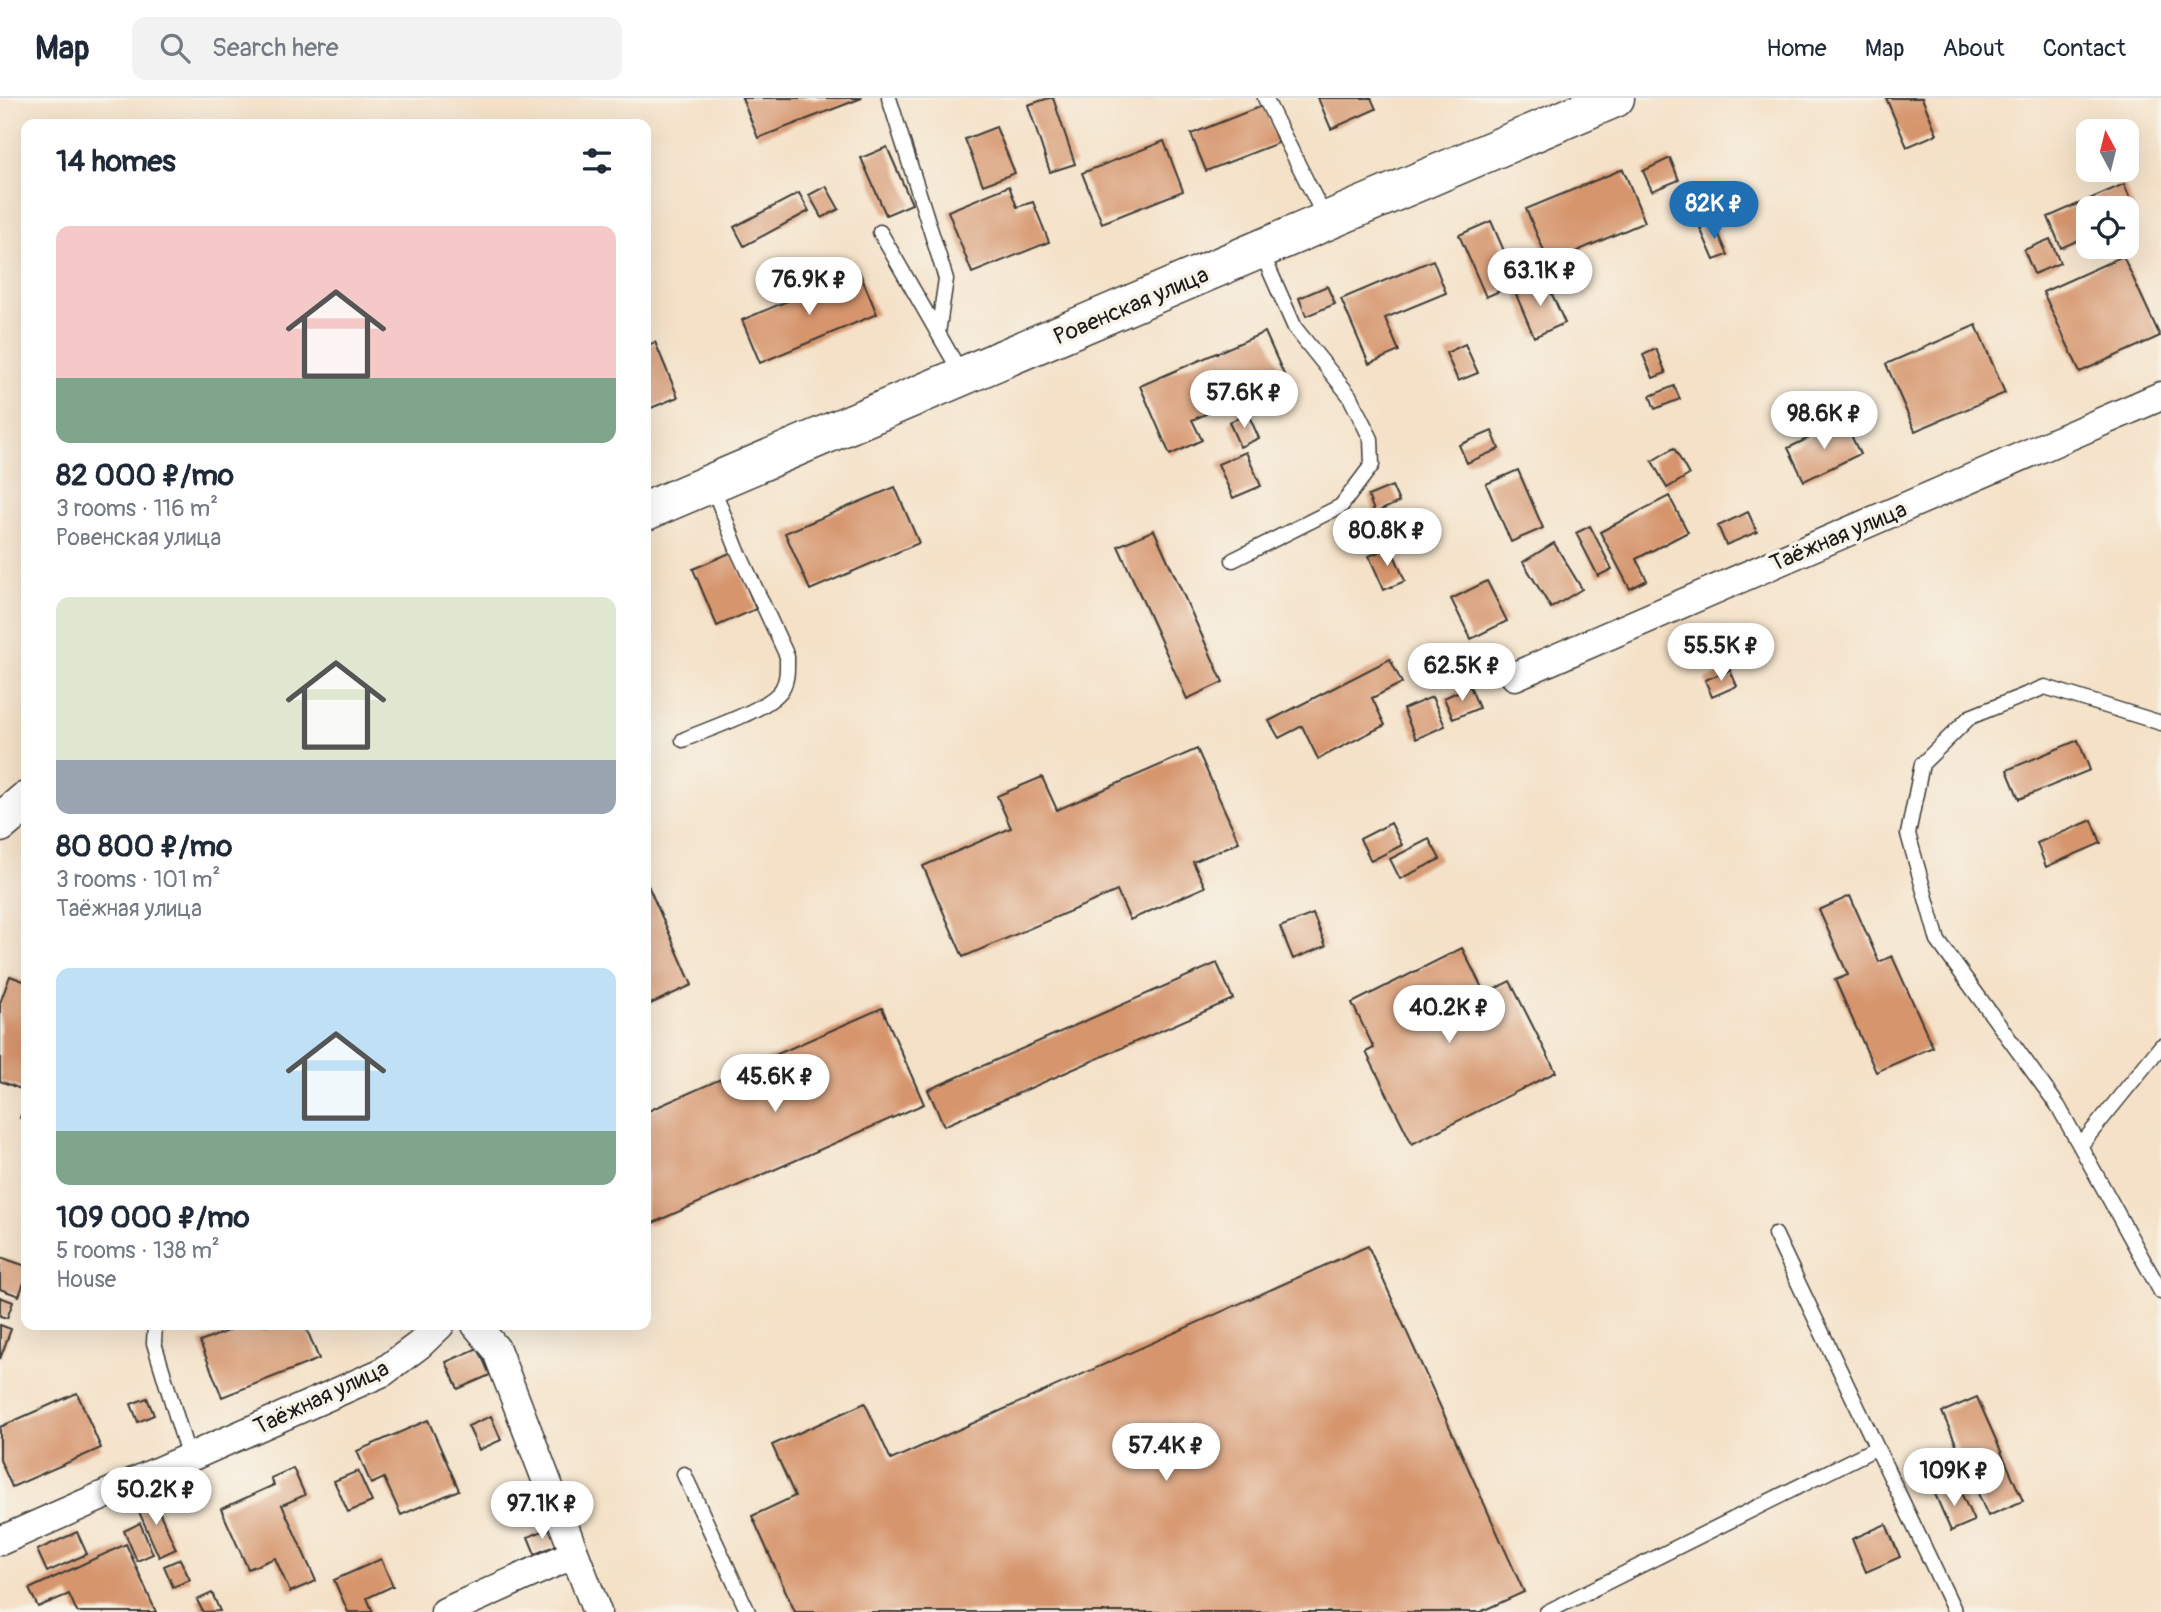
<!DOCTYPE html>
<html lang="en">
<head>
<meta charset="utf-8">
<style>
	:root { --surface:#fff; --page:#f2f2f3; --text:#1f2937; --muted:#747a83; --line:#e0e1e3; --accent:#1f6fb2 }
	body { margin:0; font-family:Pangolin,sans-serif; background:var(--page); color:var(--text); height:100vh; display:flex; flex-direction:column; font-size:26px; white-space:nowrap }
	* { box-sizing:border-box; margin:0 }
	p { font-size:23px; color:var(--muted) }
	.icon { flex:none; width:38px; height:38px; fill:none; stroke:currentColor; stroke-width:2; stroke-linecap:round; stroke-linejoin:round }
	.map { position:relative; flex:1; overflow:hidden }
	.panel { position:absolute; left:21px; top:21px; width:630px; height:1211px; display:flex; flex-direction:column; background:var(--surface); border-radius:14px; box-shadow:0 7px 28px #0002 }
	.panel>* { flex:none }
	.needle { width:46px; rotate:353deg }
	.buttons { position:absolute; left:2076px; top:21px; display:grid; gap:14px }
	.buttons a { display:grid; place-items:center; width:63px; height:63px; border-radius:14px; background:var(--surface); box-shadow:0 7px 28px #0002; font-size:35px }
	.price { position:absolute; translate:-50% -60px; padding:0 16px; border-radius:24px; background:#fff; color:#222; font-size:23px; line-height:46px; filter:drop-shadow(0 2px 4px #0008) }
	.price::after { content:''; position:absolute; left:50%; top:42px; width:21px; height:16px; margin-left:-10px; background:inherit; clip-path:polygon(0 0,100% 0,50% 100%) }
	.price.active { background:var(--accent); color:#fff }
	ul { padding:0; list-style:none }
	li { display:grid; align-content:center; gap:14px; height:371px; padding:0 35px }
	li span { display:grid; place-items:center; height:217px; border-radius:14px; color:#555 }
	li>.icon { margin-inline-start:auto }
	span .icon { width:126px; height:126px; fill:#fffc; stroke-width:1 }
	li b { font-size:30px }
	h2 { display:flex; justify-content:space-between; align-items:center; height:84px; padding:0 35px; font-size:30px }
	header { display:flex; align-items:center; gap:42px; box-sizing:border-box; height:98px; padding:0 35px; background:var(--surface); border-bottom:2px solid var(--line) }
	header strong { font-size:33px }
	nav { display:flex; gap:38px; margin-inline-start:auto; font-size:24px }
	.search { width:490px; height:63px; background:var(--page); display:flex; align-items:center; gap:18px; box-sizing:border-box; padding:0 24px; border-radius:14px; color:var(--muted); font-size:26px }
	.map>svg:first-child { display:block }
	.building { fill:#d6956d }
	.lines { fill:none; stroke-linecap:round; stroke-linejoin:round }
	.service-casing { stroke:#3c3a36; stroke-width:17 }
	.minor-casing { stroke:#3c3a36; stroke-width:31 }
	.secondary-casing { stroke:#3c3a36; stroke-width:41 }
	.service { stroke:#fff; stroke-width:14 }
	.minor { stroke:#fff; stroke-width:28 }
	.secondary { stroke:#fff; stroke-width:38 }
	.labels { text-anchor:middle; stroke-width:7; stroke-linejoin:round; paint-order:stroke }
	.street-label { font-size:23px; fill:#1c1c1c; stroke:#f7f3e8 }
</style>
</head>
<body>
<header>
<strong>Map</strong>
<div class="search"><svg class="icon" aria-label="search" viewBox="0 0 24 24"><circle cx="10" cy="10" r="6"/><path d="M15 15l6 6"/></svg>Search here</div>
<nav><a>Home</a><a>Map</a><a>About</a><a>Contact</a></nav>
</header>
<div class="map">
<svg width="2161" height="1514" viewBox="0 0 2161 1514">
	<rect width="100%" height="100%" fill="#f7f3e8"/>
	<filter id="ink" filterUnits="userSpaceOnUse"><feTurbulence type="fractalNoise" baseFrequency=".0143" numOctaves="2"/><feDisplacementMap in="SourceGraphic" scale="14" xChannelSelector="R" yChannelSelector="G"/><feConvolveMatrix kernelMatrix="1 2 1 2 8 2 1 2 1" color-interpolation-filters="sRGB"/></filter>
	<filter id="wash" filterUnits="userSpaceOnUse"><feTurbulence type="fractalNoise" baseFrequency=".00686" numOctaves="4" result="noise"/><feDisplacementMap in="SourceGraphic" scale="28" xChannelSelector="R" yChannelSelector="G"/><feGaussianBlur stdDeviation="1.57" result="paint"/><feColorMatrix in="noise" values="0 0 0 0 0 0 0 0 0 0 0 0 0 0 0 0 0 1.4 0 .05"/><feComposite in="paint" operator="in"/></filter>
	<g filter="url(#wash)">
		<rect width="100%" height="100%" fill="#f4e1c7"/>
		<g id="blocks">
			<path class="building" d="M742,0H862L758,40Z
				M1049,0H1053L1075,66L1050,74L1028,7Z
				M1318,0H1371L1376,11L1331,31Z
				M1886,0H1922L1937,36L1907,49Z
				M1264,7L1278,45L1206,73L1191,36Z
				M996,29L1015,75L983,87L965,41Z
				M1164,43L1183,93L1102,125L1082,75Z
				M887,49L912,106L886,117L861,60Z
				M1670,60L1679,82L1652,93L1643,73Z
				M1623,71L1645,124L1549,165L1526,111Z
				M2124,86L2137,116L2126,121V110H2088V138L2061,150L2048,119Z
				M826,88L839,111L822,120L809,97Z
				M1009,88L1017,109L1033,104L1049,144L972,175L948,113Z
				M799,95L809,113L744,148L734,129Z
				M1491,123L1518,185L1486,199L1459,137Z
				M1713,124L1728,157L1714,162L1700,130Z
				M2050,141L2060,165L2034,176L2024,152Z
				M2123,158L2160,238L2080,274L2043,194Z
				M1433,162L1446,195L1385,220L1399,253L1369,266L1341,201Z
				M859,173L877,216L760,265L742,222Z
				M1545,181L1565,225L1534,239L1515,194Z
				M1327,188L1335,206L1306,218L1299,200Z
				M1976,227L2005,295L1915,333L1886,266Z
				M1265,234L1286,281L1192,322L1202,342L1170,357L1140,288Z
				M655,244L678,299L646,312V248Z
				M1465,246L1478,275L1458,283L1446,255Z
				M1656,251L1666,275L1653,280L1643,257Z
				M1674,288L1680,301L1655,311L1650,298Z
				M1248,316L1259,340L1240,349L1229,324Z
				M1844,323L1860,356L1804,383L1788,350Z
				M1492,333L1499,351L1467,365L1459,347Z
				M1674,350L1689,377L1667,390L1652,363Z
				M1246,354L1261,388L1233,400L1218,366Z
				M1518,372L1543,430L1511,444L1486,386Z
				M1392,388L1399,404L1375,415L1368,398Z
				M895,389L919,445L810,492L785,435Z
				M1669,398L1688,434L1636,461L1647,482L1630,491L1600,434Z
				M1748,414L1757,434L1726,447L1718,428Z
				M1590,428L1612,471L1598,478L1576,435Z
				M1154,432L1223,584L1187,601L1118,448Z
				M1554,445L1582,491L1551,510L1523,464Z
				M1391,449L1405,483L1384,492L1369,458Z
				M732,454L756,511L717,528L693,471Z
				M1487,483L1507,523L1471,541L1451,501Z
				M1390,561L1402,585L1372,600L1385,627L1318,661L1302,628L1279,640L1269,623Z
				M1730,572L1737,588L1712,599L1705,582Z
				M1470,588L1479,610L1453,621L1444,600Z
				M1432,599L1445,628L1416,641L1403,611Z
				M2078,642L2090,672L2019,701L2007,672Z
				M1197,651L1239,744L1193,764L1205,789L1130,822L1117,793L963,859L923,768L1011,730L997,698L1042,679L1057,712Z
				M2092,722L2101,745L2046,769L2037,745Z
				M1391,725L1402,747L1371,763L1360,741Z
				M1429,741L1440,761L1400,781L1390,761Z
				M646,783L692,887L646,908Z
				M1850,798L1879,864L1892,858L1933,949L1876,974L1835,882L1848,877L1819,812Z
				M1313,816L1326,848L1293,861L1280,829Z
				M1462,850L1485,896L1510,883L1556,974L1412,1046L1366,954L1374,950L1352,905Z
				M1217,865L1233,901L944,1028L928,992Z
				M10,878L26,884V993L0,983V905Z
				M882,910L924,1006L646,1128V1014Z
				M26,1004V1022L20,1020Z
				M1368,1148L1524,1494L1480,1514H795L752,1418L795,1398L772,1347L865,1305L891,1362Z
				M0,1159L26,1168V1179L19,1198L0,1191Z
				M0,1199L13,1204L7,1220L0,1218Z
				M0,1227L11,1231L0,1261Z
				M242,1227H305L319,1261L222,1299L200,1244Z
				M478,1250L490,1277L458,1291L446,1264Z
				M77,1295L101,1350L12,1389L0,1362V1329Z
				M1977,1299L2023,1403L1988,1418L1942,1314Z
				M147,1300L154,1317L138,1324L131,1306Z
				M491,1318L501,1342L479,1352L468,1328Z
				M428,1322L459,1392L401,1417L384,1380L371,1386L357,1353Z
				M293,1370L305,1397L282,1407L316,1483L290,1494L275,1460L248,1471L221,1411L274,1387L271,1380Z
				M358,1373L372,1404L348,1414L334,1383Z
				M1957,1386L1974,1423L1951,1433L1935,1396Z
				M153,1400L176,1451L159,1459L136,1407Z
				M140,1425L153,1456L137,1463L124,1433Z
				M1886,1426L1900,1459L1866,1474L1852,1441Z
				M550,1430L557,1447L535,1456L528,1439Z
				M77,1434L87,1456L47,1474L37,1452Z
				M126,1446L156,1514H77L69,1496L38,1509L29,1491Z
				M180,1461L190,1482L173,1489L164,1468Z
				M381,1461L393,1488L367,1500L373,1514H348L334,1482Z
				M212,1495L220,1513L203,1514L197,1502Z"/>
		</g>
	</g>
	<g filter="url(#ink)">
		<use href="#blocks" fill-opacity="0" stroke="#3c3a36" stroke-width="2"/>
		<g class="lines">
			<g class="service-casing">
				<path id="service" d="M889,0L946,181L938,235
					M1265,0L1326,122
					M880,134L962,277
					M1233,462L1341,408L1372,367L1371,341L1349,297L1295,230L1261,153
					M2161,625L2045,589L1970,619L1922,666L1908,736L1938,843L2058,1008L2161,1194
					M683,642C707,631 769,612 782,591C788,581 787,570 787,558L737,451L712,387
					M2080,1048L2161,948
					M1775,1136L1955,1514
					M155,1227L154,1245L189,1360
					M684,1376L748,1514
					M1547,1514L1876,1350"/>
			</g>
			<g class="minor-casing">
				<path id="minor" d="M1515,578L2161,298
					M476,1227L496,1251L597,1514
					M0,1443L383,1274L419,1247L440,1227
					M445,1514L574,1456"/>
			</g>
			<g class="secondary-casing">
				<path id="secondary" d="M646,413L1615,0
					M0,725L26,703"/>
			</g>
			<use href="#service" class="service"/>
			<use href="#minor" class="minor"/>
			<use href="#secondary" class="secondary"/>
		</g>
	</g>
	<g class="labels">
		<g class="street-label">
			<text transform="translate(1131 207) rotate(-23)" y="8">Ровенская улица</text>
			<text transform="translate(1838 438) rotate(-23)" y="8">Таёжная улица</text>
			<text transform="translate(321 1299) rotate(-25)" y="8">Таёжная улица</text>
		</g>
	</g>
</svg>
<div class="buttons">
<a><svg class="needle" viewBox="-14 -14 28 28"><path d="M0-13l5 13h-10z" fill="#e53935"/><path d="M0 13l5-13h-10z" fill="#747a83"/></svg></a>
<a><svg class="icon" aria-label="locate" viewBox="0 0 24 24"><circle cx="12" cy="12" r="6"/><path d="M12 2v4M12 18v4M2 12h4M18 12h4"/></svg></a>
</div>
<b class="price active" style="left:1714px;top:143px">82K ₽</b>
<b class="price" style="left:1540px;top:210px">63.1K ₽</b>
<b class="price" style="left:809px;top:219px">76.9K ₽</b>
<b class="price" style="left:1244px;top:332px">57.6K ₽</b>
<b class="price" style="left:1824px;top:353px">98.6K ₽</b>
<b class="price" style="left:1387px;top:470px">80.8K ₽</b>
<b class="price" style="left:1721px;top:585px">55.5K ₽</b>
<b class="price" style="left:1462px;top:605px">62.5K ₽</b>
<b class="price" style="left:1449px;top:947px">40.2K ₽</b>
<b class="price" style="left:775px;top:1016px">45.6K ₽</b>
<b class="price" style="left:1166px;top:1385px">57.4K ₽</b>
<b class="price" style="left:1954px;top:1410px">109K ₽</b>
<b class="price" style="left:156px;top:1429px">50.2K ₽</b>
<b class="price" style="left:542px;top:1443px">97.1K ₽</b>
<section class="panel">
<h2>14 homes<svg class="icon" aria-label="filters" viewBox="0 0 24 24"><path d="M4 7h16M4 17h16"/><circle cx="9" cy="7" r="2"/><circle cx="15" cy="17" r="2"/></svg></h2>
<ul>
<li><span style="background:linear-gradient(#f6c9c9 70%,#7fa58c 0)"><svg class="icon" aria-label="home" viewBox="0 0 24 24"><path d="M3 11l9-7 9 7M6 9v11h12V9"/></svg></span><div><b>82 000 ₽/mo</b><p>3 rooms · 116 m²</p><p>Ровенская улица</p></div></li>
<li><span style="background:linear-gradient(#dfe7d0 75%,#9aa5b1 0)"><svg class="icon" aria-label="home" viewBox="0 0 24 24"><path d="M3 11l9-7 9 7M6 9v11h12V9"/></svg></span><div><b>80 800 ₽/mo</b><p>3 rooms · 101 m²</p><p>Таёжная улица</p></div></li>
<li><span style="background:linear-gradient(#bfe0f5 75%,#7fa58c 0)"><svg class="icon" aria-label="home" viewBox="0 0 24 24"><path d="M3 11l9-7 9 7M6 9v11h12V9"/></svg></span><div><b>109 000 ₽/mo</b><p>5 rooms · 138 m²</p><p>House</p></div></li>
</ul>
</section>
</div>
</body>
</html>
